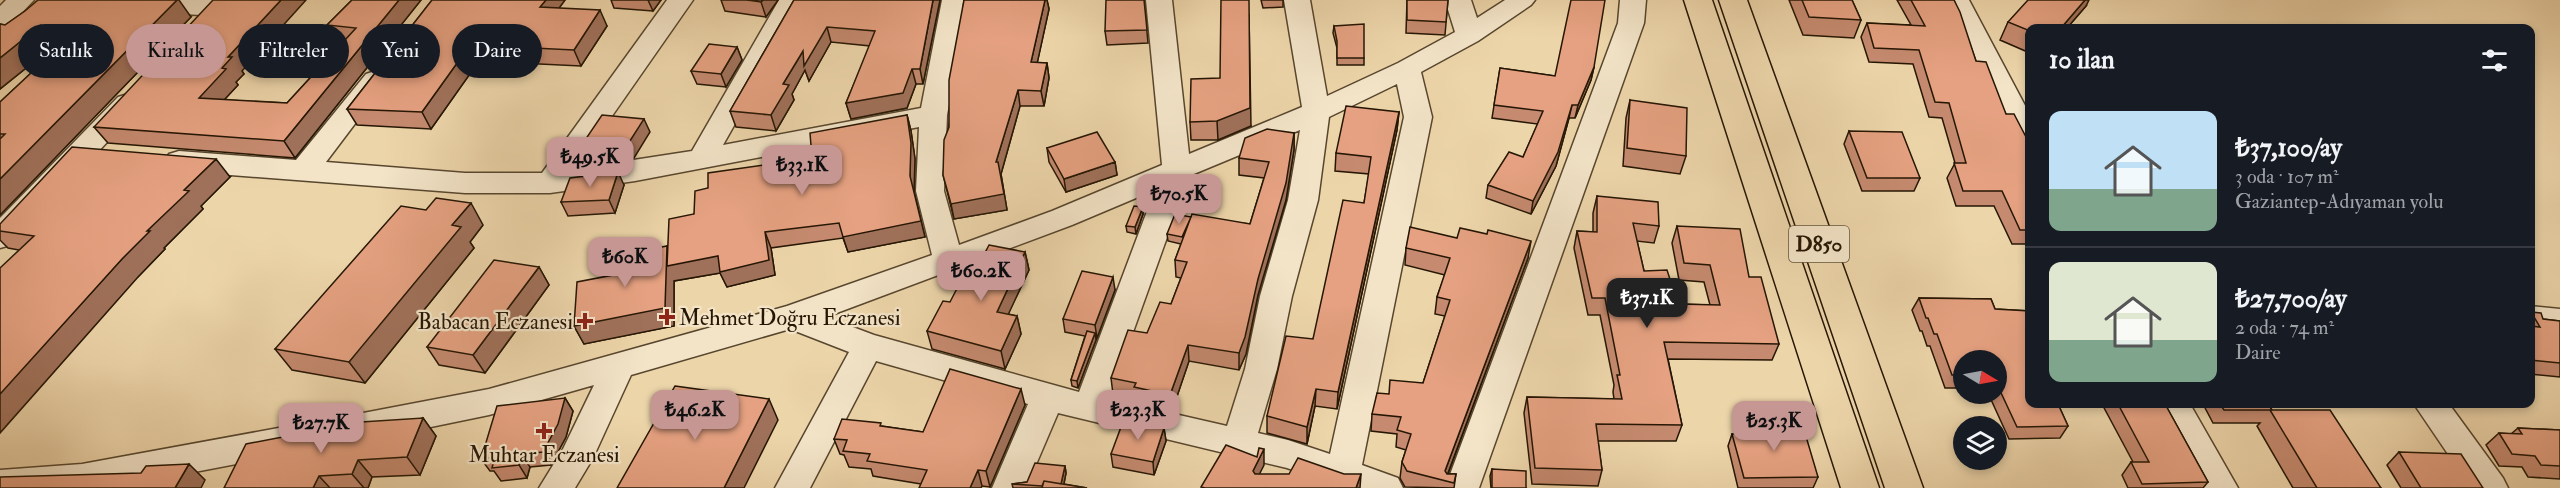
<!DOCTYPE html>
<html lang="tr">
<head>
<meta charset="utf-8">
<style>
	:root { --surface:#171b24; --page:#20242c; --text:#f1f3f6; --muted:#9ea1a6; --line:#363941; --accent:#c59692 }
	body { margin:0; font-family:"IM FELL Double Pica",serif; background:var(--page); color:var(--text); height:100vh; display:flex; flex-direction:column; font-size:22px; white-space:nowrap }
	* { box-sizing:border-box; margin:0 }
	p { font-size:20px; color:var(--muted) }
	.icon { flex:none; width:33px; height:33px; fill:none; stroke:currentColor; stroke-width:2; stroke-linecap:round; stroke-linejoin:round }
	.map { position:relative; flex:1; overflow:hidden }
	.details { position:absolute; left:2025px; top:24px; width:510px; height:384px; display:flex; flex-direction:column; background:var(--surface); border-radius:12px; box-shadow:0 3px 9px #0003 }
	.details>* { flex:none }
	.top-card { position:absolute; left:18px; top:24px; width:570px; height:54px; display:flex; gap:12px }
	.needle { width:39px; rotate:100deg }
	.tools { position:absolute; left:1953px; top:350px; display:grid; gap:12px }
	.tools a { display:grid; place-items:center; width:54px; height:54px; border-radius:50%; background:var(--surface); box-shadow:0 3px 9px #0003; font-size:30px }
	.price { position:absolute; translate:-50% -51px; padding:0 14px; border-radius:12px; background:var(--accent); color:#111; font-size:20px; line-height:39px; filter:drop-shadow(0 2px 3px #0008) }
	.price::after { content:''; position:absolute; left:50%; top:36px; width:18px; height:14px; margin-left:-9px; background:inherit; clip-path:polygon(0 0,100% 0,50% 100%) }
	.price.current { background:#222; color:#fff }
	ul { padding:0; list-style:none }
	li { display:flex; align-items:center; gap:18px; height:150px; padding:0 24px }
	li+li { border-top:2px solid var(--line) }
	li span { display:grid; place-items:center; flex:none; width:168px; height:120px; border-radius:12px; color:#555 }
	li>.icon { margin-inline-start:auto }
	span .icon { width:72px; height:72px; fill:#fffc; stroke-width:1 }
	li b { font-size:26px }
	h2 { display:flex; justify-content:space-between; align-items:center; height:72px; padding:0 24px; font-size:26px }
	.tag { padding:0 21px; border-radius:27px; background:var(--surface); box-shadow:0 3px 9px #0003; font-size:21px; line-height:54px }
	.tag.current { background:var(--accent); color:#111 }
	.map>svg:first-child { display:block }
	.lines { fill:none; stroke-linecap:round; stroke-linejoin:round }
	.minor-casing { stroke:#57462e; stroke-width:3 }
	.highway-casing { stroke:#251604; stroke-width:3 }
	.minor { fill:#f3e4c8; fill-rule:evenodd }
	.highway { fill:#edd5aa; fill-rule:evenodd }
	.wall { fill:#c58a6f; stroke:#251604; stroke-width:1.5 }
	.shaded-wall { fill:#a0715a; stroke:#251604; stroke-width:1.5 }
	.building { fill:#e5a181; stroke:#251604; stroke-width:1.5 }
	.poi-dot { fill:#8f2418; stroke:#f3e4c8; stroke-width:2 }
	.labels { text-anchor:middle; stroke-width:4.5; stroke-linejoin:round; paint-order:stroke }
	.shield { fill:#f3e4c8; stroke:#63543f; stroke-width:1.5 }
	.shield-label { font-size:21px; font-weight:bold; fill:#251604 }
	.poi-label { font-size:22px; fill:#251604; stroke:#f3e4c8; text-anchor:start }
</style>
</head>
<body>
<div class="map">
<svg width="2560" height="488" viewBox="0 0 2560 488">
	<rect width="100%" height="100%" fill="#edd5aa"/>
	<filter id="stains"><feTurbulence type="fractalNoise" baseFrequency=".00333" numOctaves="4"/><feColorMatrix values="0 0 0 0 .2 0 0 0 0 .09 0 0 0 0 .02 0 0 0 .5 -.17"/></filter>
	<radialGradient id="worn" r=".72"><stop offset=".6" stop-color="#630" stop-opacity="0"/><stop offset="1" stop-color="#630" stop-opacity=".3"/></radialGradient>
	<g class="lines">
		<g class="minor-casing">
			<path id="minor" d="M6,0H34L9,26L0,28V6Z
				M71,0H215L226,2L230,8L226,14L217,16L84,8L75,5Z
				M667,0H693L575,169L692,151L779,0H805L723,145L921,108L942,0H968L947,115L944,191L959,245L1052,211L1162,165L1146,0H1172L1189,154L1302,107L1284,0H1310L1327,96L1398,63L1455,32L1445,0H1471L1477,18L1505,0H1535L1531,5L1478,41L1421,72L1432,117L1362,465L1398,478L1403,488H1344L1287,468L1058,413L1026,488H992L1028,404L876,361L810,488H775L849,352L790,329L631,375L593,458L575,488H539L563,449L594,385L489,415L358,442L346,438L341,428L346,418L358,414L489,389L787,306L932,255L916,191L919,127L635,181L550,193H465L179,171L169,168L165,161L169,154L179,151L296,160L366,74L375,71L384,74L388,80L326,162L465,173H542ZM1397,84L1404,117L1330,454L1288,440L1258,433L1277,369L1292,296L1318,200L1329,117ZM1300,130L1288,200L1260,296L1245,369L1227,426L1109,399L1189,176ZM1155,190L1079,392L874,335L826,317L1072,225Z
				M1620,0H1646L1644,23L1479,488H1445L1618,23Z
				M1943,0H1969L2030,115V151L2020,149L2016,142Z
				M128,94L138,97L142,103L138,109L11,245L0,248V218L118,97Z
				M2530,306L2560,309V333L2530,330Z
				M2156,404H2190L2238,488H2203Z
				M2414,404H2449L2503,478L2508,488H2471Z
				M284,427L296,431L301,441L296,451L284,455L111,488H0V470L82,464Z"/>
		</g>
		<g class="highway-casing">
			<path id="highway" d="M1684,0H1712L1879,488H1841Z
				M1719,0H1747L1923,488H1885Z"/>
		</g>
		<use href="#minor" class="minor"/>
		<use href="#highway" class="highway"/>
	</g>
	<path class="wall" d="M352,0H421L295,158L108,143L94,127L242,71L244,74L236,82L238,85L224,100L287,103L343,42L337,41L327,25Z
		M432,0H565L559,8L607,26L581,66L479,61L431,129L357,125L347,109Z
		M611,0H661L653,11L614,8Z
		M721,0H778L766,17L725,11Z
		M794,0H940L923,84H916L907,108L851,119L846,103L870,46L831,42L809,81L805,70L792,94L794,100L776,131L736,127L730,111Z
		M964,0H1047L1049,9L1037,63H1047L1049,78L1044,106H1020L1001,174L1007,210L954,219L943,175Z
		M1144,0L1148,43L1107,45L1105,31Z
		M1261,0H1283V7L1263,8Z
		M1407,0H1448L1445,35L1406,33Z
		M1789,0H1852L1861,20L1854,38L1803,35Z
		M1897,0H1954L1976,61L2006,114L2030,148V244H2012L1994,206H1956L1947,178L1955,163L1942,118L1929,117L1913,64L1869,62L1861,37L1867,23L1911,25Z
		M2086,6L2067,28H2030V53L2000,40L2008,22Z
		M25,11L191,17L0,215V102L59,47L56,44L0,89V24L5,25Z
		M1334,26L1364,58V65H1337V48L1333,33Z
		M737,47L742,60L726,87L697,84L691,71Z
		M1594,67L1591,80L1575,118H1569L1556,166L1531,214L1486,198L1488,185L1523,157L1538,124L1492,118L1500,68L1555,76Z
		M1220,78L1251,126L1218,140H1191L1190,122Z
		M1630,100L1686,156L1680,174L1623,166L1626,118Z
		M1399,112L1397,130L1337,409L1315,406L1307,444L1267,433V416L1313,339L1364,203L1369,174L1335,171L1336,153Z
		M907,115L911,131L915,159L914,192L925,237L848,252L843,238L771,248L775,275L727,287L720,273L674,281V326L584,344L574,326L613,275L668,249L694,214L708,188L812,158Z
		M1849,131L1920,178L1914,191H1862L1844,144Z
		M1294,133V150L1286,200L1258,295L1246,354L1239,370L1189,361L1172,411L1136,403V399L1113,394L1111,378L1171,304L1181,278L1176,277L1175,260L1181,244L1168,241L1167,234L1191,217L1250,224L1264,178L1239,175V158Z
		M1047,148L1115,162L1117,175L1066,192L1049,162Z
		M230,177L201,206L203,209L164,248L165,249L138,277L19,250L8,248L0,240V224Z
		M624,185L615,213L568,216L561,202Z
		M1597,196L1659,226L1654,243L1637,241L1644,271L1678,304L1710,305L1704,282L1679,280L1672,243L1677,226L1749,277L1779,344L1772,360L1668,359L1682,425L1676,441H1598L1602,470L1598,486L1532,484L1524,413L1527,397L1614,399L1613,392L1614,385L1600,315H1588L1574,248L1577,231L1593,232V213Z
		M1143,207V214L1136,234L1127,232L1126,226Z
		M483,225L470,242L474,248L365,383L292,370L275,349Z
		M1406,248L1528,258L1448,474H1456L1454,488L1405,487L1400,478L1402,462L1406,450L1396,447L1397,434L1371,431L1372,414L1389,394L1423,383L1445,316L1435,314L1437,297L1445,275L1405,265Z
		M1025,252L1029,270L1008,314L1017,316L1021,334L1005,369L932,349L927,331L975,272Z
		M539,267L549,285L485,373L439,365L427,347Z
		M1115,290L1097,338H1096V340L1078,388L1072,386L1071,380L1085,336L1065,332L1063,319Z
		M1919,298L1991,299L1995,309L2030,311V404H2058L2068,426L2060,438L2009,439L1988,393H1996V360H1964V388H1945L1930,346H1927L1922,331H1920L1912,310Z
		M2530,312H2531L2543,319L2560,321V377L2530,374Z
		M565,398L573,411L566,437L551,465L530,467L527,478L501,481L494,471H490L481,459Z
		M2102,404H2165L2208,482L2203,488H2128L2122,475L2131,462H2133Z
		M2203,404H2268L2272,410L2381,488H2293L2257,426L2260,423H2213Z
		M1025,405L990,487L982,486L921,484L873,476L871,469L849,467L844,455L840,454L834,439L882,426L923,432Z
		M423,418L436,436L420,475L372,477L368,488H224Z
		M1751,418L1781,434L1818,477L1813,488H1738L1728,446L1732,434H1747L1746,430Z
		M1164,428L1166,441L1154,475L1113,467L1111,454Z
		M2518,428L2560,430V479L2528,477L2522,467L2499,466L2486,445L2499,433L2511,434Z
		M2399,452L2483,488H2401L2387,465Z
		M1065,466L1066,473L1064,484L1087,488H1013L1012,484L1027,482Z
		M1492,469L1526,488H1491L1490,476Z"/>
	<path class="shaded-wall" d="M177,0H179L191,17L0,215V179Z
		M281,0H306L242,71L244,74L236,82L238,85L211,114L199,98L222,68L228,57Z
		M399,0H421L295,158L284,141Z
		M546,0H565L548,23L540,7Z
		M648,0H661L653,11Z
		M763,0H778L766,17L761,2Z
		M933,0H940L923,84L920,69Z
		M1045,0H1047L1049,9L1034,78L1031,62Z
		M2085,0H2089L2086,6L2067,28H2061Z
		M600,10L607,26L581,66L574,50Z
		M1249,14L1251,126L1218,140L1217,121Z
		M41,25L56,44L0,89V58Z
		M827,27L831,42L809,81L805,70L792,94L794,100L776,131L771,115L783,84L803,51Z
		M470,45L479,61L431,129L422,112Z
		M737,47L742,60L726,87L721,74Z
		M1047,63L1049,78L1044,106L1041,91Z
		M1594,67L1591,80L1575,118L1578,105Z
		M912,69L916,84L907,108L851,119L846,103Z
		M1018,90L1020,106L1001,174L1007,210L954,219L951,204L996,162Z
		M1572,105L1569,118L1556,166L1531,214L1533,201Z
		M1399,112L1397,130L1337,409L1338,392Z
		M907,115L911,131L915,159L914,192L925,237L848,252L843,237L910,176Z
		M644,119L650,132L634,158L587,165L580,152Z
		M1294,133V150L1286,200L1258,295L1246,354L1239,370V353Z
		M216,159L230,177L201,206L203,209L164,248L165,249L138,277L0,433V394L184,190Z
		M1115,162L1117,175L1066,192L1064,179Z
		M618,172L624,185L615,213L609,200Z
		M471,203L483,225L470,242L474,248L365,383L349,362L452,225Z
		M1143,207V214L1136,234L1135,227Z
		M765,232L771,248L775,275L727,287L720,273L674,281V326L584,344L574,326L667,246L675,264Z
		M1531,241L1528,258L1445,481V471Z
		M1025,252L1029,270L1001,330L997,312Z
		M539,267L549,285L485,373L473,355Z
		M1113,277L1115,290L1097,338L1095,325Z
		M1017,316L1021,334L1005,369L1001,351Z
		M1095,333L1096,340L1078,388L1077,381Z
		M1188,345L1189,361L1172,411L1170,395Z
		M1021,389L1025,405L990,487L986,471Z
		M1316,389L1315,406L1307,444V427Z
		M565,398L573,411L566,437L551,465L543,452Z
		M769,399L778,420L744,488H724Z
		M423,418L436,436L420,475L407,457Z
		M1164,428L1166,441L1154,475L1153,462Z
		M1264,449V465L1253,487V471Z
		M522,454L530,467L527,478L519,465Z
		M358,460L372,477L368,488H364L352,474Z
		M189,464L205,480L201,488H175Z
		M1065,466L1066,473L1063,488H1060Z
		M978,470L982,486L981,488H970Z
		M1361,474L1360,488H1356Z
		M319,476L330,488H313Z"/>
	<path class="building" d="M38,0H177L0,179V139L5,134H0V102L60,46L41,25L0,58V24L5,25L25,11Z
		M213,0H281L228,57H232L222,68L226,69L199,98L287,103L356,28L327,25L352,0H399L284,141L94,127Z
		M432,0H546L540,7L600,10L574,50L470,45L422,112L347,109Z
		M747,0H763L761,2Z
		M794,0H933L920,69H912L903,93L846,103L875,31L827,27L804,66L803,51L783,84L789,85L771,115L730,111Z
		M964,0H1045L1031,62L1047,63L1041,91L1018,90L996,162H998L1004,194L951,204L943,175L944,140L949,127V80Z
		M1106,0H1144L1147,30L1105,31Z
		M1221,0H1249L1250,108L1217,121L1190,122L1191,79L1220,78Z
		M1407,0H1448L1446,22L1407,20Z
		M1571,0H1605L1594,67L1578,105H1572L1558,152L1533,201L1488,185L1509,152L1523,157L1543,111L1494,105L1500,68L1555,76Z
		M1802,0H1852L1861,20L1809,17Z
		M1911,0H1954L1960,12L1976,61L1986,62L2006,114H2014L2026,137L2030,148V230H2020L2002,191H1963L1954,163H1966L1949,103L1935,102L1919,50L1874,48L1867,23L1925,26Z
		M2028,0H2085L2061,28H2030V31L2008,22Z
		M1364,24V58H1337V41L1334,26Z
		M709,44L737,47L721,74L691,71Z
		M1630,100L1687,108L1686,156L1627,148Z
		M1346,106L1399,112L1338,392L1316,389L1307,427L1267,416L1286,336L1313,339L1343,200L1364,203L1371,157L1336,153Z
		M602,115L644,119L628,144L580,152L583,143Z
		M907,115L911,143L910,176L921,221L843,237L839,223L765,232L769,260L720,272L718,256L667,266L669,219L694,214L695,191L708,188V173L812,158L810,133Z
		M1267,129L1294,133L1286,183L1258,279L1245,337L1239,353L1188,345L1170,395L1134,387L1136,383L1111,378L1128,330L1147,333L1160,302L1171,304L1187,262L1175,260L1192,214L1250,224L1269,162L1239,158L1245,138Z
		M1849,131L1902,132L1920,178H1867Z
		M1097,132L1115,162L1064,179L1047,148Z
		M72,147L216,159L184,190L189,191L147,231H150L122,259L0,394V268L34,236L0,231V224Z
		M618,172L609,200L561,202L570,178Z
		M1597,196L1658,202L1659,226L1633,223L1644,271L1667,270L1678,304L1720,305L1710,265L1684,263L1677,226L1740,229L1749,277H1761L1779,344L1664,342L1682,425L1596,424L1602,470L1535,468L1527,397L1622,399L1617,375H1620L1605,298H1592L1577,231L1597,232Z
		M436,198L471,203L452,225L461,227L349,362L275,349L401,206L426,210Z
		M1134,206L1143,207L1135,227L1126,226Z
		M1175,214L1191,217L1182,237L1167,234Z
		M1410,227L1457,238L1460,228L1487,234L1488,230L1531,241L1445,471L1447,474H1456L1454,483L1407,471L1402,462L1411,434L1397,430L1401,417L1372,414L1377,393L1389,394L1390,380L1423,383L1450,300L1437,297L1450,258L1406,248Z
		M989,245L1025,252L997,312L1017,316L1001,351L927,331L943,301L950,302L966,271L975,272Z
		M667,246L665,308L574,326L577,282L613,275L615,256Z
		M494,260L539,267L473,355L427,347Z
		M1082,271L1113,277L1095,325L1063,319Z
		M1919,298L1991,299L1995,309L2030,311V404H2058L2068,426L2017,427L1996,382V360H1964V375H1952L1937,334H1934L1928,318H1926Z
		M2531,312L2541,313L2543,319L2560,321V363L2530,360V326L2540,327Z
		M1087,331L1095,333L1077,381L1071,380Z
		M950,369L1021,389L986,471L978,470L970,488H919L927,470L867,461L870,454L843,451L847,440L834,439L842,419L881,423L880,426L923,432Z
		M675,386L769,399L724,488H617Z
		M565,398L558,424L543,452L522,454L519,465L492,468L495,457L481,459L497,406Z
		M2118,404H2165L2208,482L2142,484L2131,462H2149Z
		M2220,404H2268L2272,410H2224Z
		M2270,410H2330L2381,488H2317Z
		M423,418L407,457L358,460L352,474L319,476L313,488H224L246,444L361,422Z
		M1751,418L1777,419L1781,434L1805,433L1818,477L1744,478L1732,434H1755Z
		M1124,419L1164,428L1153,462L1111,454Z
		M2518,428L2560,430V466L2541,465L2535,456L2512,454L2499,433L2522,434Z
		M1226,445L1257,457L1259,448L1264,449L1253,471L1255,474H1289L1298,458L1344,474H1361L1356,488H1205L1201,487Z
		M2399,452L2461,454L2483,488H2421Z
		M1035,463L1065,466L1061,484L1044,481L1042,486L1012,484L1027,482Z
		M189,464L175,488H0V477L141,473L146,466Z
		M1492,469L1526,471V488H1492Z
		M1044,481L1087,488H1042Z"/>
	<g class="poi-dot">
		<path d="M664 308h6v6h6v6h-6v6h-6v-6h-6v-6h6z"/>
		<path d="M582 312h6v6h6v6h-6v6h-6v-6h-6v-6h6z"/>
		<path d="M541 422h6v6h6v6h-6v6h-6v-6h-6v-6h6z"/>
	</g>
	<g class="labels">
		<rect class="shield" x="1789" y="226" width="60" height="36" rx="4.5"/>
		<g class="shield-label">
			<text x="1819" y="251">D850</text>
		</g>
		<g class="poi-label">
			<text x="679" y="325">Mehmet Doğru Eczanesi</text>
			<text x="573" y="329" text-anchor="end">Babacan Eczanesi</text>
			<text x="544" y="462" text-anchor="middle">Muhtar Eczanesi</text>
		</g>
	</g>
	<rect width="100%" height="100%" filter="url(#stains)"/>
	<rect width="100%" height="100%" fill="url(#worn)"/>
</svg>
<div class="tools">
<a><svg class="needle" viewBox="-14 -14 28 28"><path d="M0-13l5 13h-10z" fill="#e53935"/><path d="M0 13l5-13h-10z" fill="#9ea1a6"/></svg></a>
<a><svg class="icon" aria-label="layers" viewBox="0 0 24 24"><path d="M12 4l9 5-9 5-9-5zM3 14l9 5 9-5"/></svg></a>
</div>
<b class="price" style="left:590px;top:188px">₺49.5K</b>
<b class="price" style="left:802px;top:196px">₺33.1K</b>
<b class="price" style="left:1179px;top:225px">₺70.5K</b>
<b class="price" style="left:625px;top:288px">₺60K</b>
<b class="price" style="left:981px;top:302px">₺60.2K</b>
<b class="price current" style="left:1647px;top:329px">₺37.1K</b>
<b class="price" style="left:695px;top:441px">₺46.2K</b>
<b class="price" style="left:1138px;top:441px">₺23.3K</b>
<b class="price" style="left:1774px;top:452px">₺25.3K</b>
<b class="price" style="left:321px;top:454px">₺27.7K</b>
<div class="top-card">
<a class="tag">Satılık</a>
<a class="tag current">Kiralık</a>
<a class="tag">Filtreler</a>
<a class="tag">Yeni</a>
<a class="tag">Daire</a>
</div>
<section class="details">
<h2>10 ilan<svg class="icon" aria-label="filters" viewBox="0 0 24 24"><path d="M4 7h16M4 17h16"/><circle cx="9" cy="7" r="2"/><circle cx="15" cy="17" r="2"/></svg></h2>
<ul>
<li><span style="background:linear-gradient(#bfe0f5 65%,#7fa58c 0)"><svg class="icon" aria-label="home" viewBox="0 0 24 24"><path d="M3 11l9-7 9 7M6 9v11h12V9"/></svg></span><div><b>₺37,100/ay</b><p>3 oda · 107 m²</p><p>Gaziantep-Adıyaman yolu</p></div></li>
<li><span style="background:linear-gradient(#dfe7d0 65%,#7fa58c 0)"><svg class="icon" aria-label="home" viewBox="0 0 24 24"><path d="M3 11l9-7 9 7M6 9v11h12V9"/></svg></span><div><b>₺27,700/ay</b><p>2 oda · 74 m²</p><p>Daire</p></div></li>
</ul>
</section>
</div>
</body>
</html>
